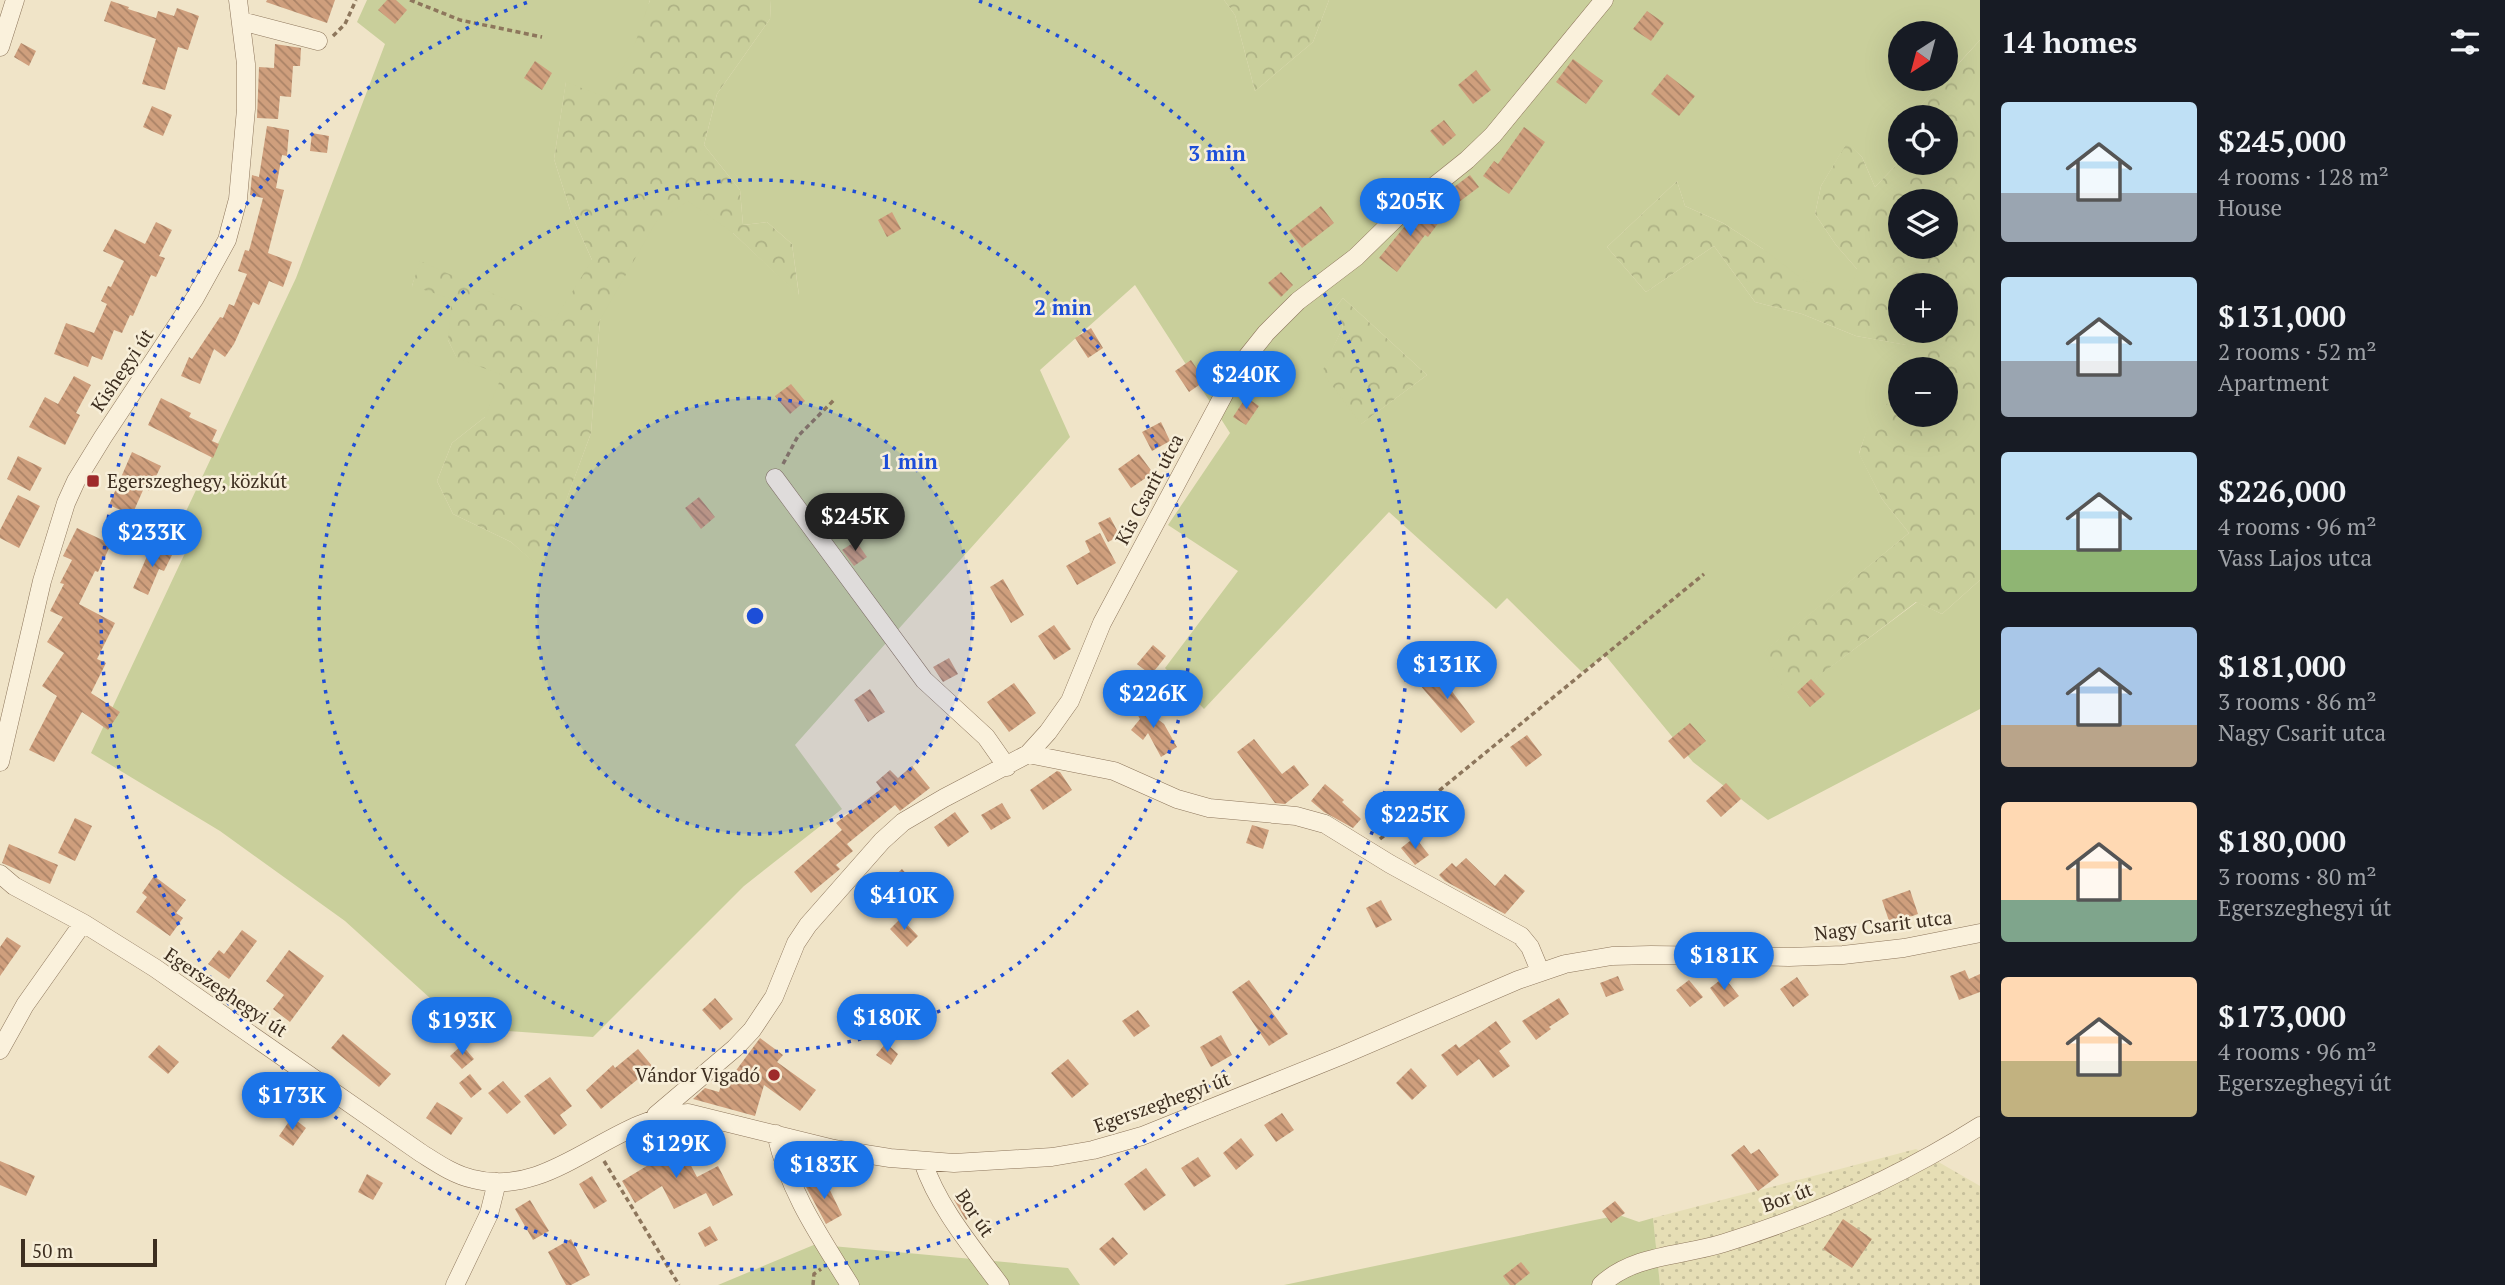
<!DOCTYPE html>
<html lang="en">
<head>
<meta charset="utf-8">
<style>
	:root { --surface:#171b24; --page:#242831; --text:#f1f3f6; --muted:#9ea1a6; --accent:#1a73e8 }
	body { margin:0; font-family:"PT Serif",serif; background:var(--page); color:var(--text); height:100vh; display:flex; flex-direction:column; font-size:26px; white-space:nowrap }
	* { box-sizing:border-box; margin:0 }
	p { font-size:23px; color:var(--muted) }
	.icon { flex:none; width:38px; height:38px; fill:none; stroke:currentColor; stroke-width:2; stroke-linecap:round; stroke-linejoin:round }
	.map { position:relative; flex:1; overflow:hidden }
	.side { display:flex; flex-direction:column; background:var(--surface); width:525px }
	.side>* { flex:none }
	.needle { width:46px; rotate:216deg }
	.tools { position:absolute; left:1888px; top:21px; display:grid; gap:14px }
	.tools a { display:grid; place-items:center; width:70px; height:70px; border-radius:50%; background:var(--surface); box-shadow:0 7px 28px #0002; font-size:35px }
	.scale { position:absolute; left:21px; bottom:18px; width:136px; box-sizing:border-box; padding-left:7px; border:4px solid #3d2e20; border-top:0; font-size:19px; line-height:24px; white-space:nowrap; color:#3d2e20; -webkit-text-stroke:5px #f7eed8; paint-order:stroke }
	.price { position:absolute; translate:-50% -60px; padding:0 16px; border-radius:24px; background:var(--accent); color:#fff; font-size:23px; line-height:46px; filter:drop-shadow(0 2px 4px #0008) }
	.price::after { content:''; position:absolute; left:50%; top:42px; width:21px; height:16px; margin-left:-10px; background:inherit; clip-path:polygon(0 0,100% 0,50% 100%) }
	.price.selected { background:#222; color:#fff }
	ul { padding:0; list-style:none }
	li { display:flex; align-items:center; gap:21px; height:175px; padding:0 21px }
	li span { display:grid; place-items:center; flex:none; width:196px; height:140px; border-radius:7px; color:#555 }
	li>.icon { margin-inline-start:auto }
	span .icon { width:84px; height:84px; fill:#fffc; stroke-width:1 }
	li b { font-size:30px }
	h2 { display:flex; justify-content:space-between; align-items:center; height:84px; padding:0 21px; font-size:30px }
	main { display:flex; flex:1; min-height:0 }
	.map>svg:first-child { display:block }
	.farmland { fill:url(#farmland-dots) }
	.forest { fill:url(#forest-crowns); fill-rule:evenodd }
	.garden { fill:#c9cf9b; fill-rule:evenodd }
	.building { fill:url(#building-back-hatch) }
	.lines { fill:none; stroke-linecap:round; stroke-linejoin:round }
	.minor-casing { stroke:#8d765c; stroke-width:19 }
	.path { stroke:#8d765c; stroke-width:3.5; stroke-dasharray:5 3.5; stroke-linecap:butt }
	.minor { stroke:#faf1dc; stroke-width:18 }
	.ring { fill:none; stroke:#1d4ed8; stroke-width:3.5; stroke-dasharray:3.5 7 }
	.poi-dot { fill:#9e2a2b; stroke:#f7eed8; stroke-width:2.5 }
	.labels { text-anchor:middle; stroke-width:5; stroke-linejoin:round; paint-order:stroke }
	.street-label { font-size:19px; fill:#3d2e20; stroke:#f7eed8 }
	.poi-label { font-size:19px; fill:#3d2e20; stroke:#f7eed8; text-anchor:start }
	.centre { fill:#1d4ed8; stroke:#f7eed8; stroke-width:3.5 }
	.ring-label { font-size:21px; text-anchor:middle; font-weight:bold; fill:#1d4ed8; stroke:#f7eed8; stroke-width:5; stroke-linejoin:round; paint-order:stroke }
</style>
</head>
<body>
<main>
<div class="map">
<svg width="1980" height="1285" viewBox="0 0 1980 1285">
	<defs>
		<pattern id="farmland-dots" width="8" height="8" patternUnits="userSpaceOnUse" patternTransform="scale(1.75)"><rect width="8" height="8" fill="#e6deb5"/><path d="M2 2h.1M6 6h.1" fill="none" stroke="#c6bf9b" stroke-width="1.8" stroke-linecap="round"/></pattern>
		<pattern id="forest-crowns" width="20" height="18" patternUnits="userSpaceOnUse" patternTransform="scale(1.75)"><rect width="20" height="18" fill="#c9cf9b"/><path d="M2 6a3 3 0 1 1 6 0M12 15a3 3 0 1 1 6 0" fill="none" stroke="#aeb285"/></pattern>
		<pattern id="building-back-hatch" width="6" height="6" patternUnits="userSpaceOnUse" patternTransform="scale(1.75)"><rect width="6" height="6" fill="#cf9f7d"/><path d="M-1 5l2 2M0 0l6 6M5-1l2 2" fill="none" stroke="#a98266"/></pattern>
	</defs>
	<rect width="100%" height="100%" fill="#f0e4c8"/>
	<path class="farmland" d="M1916,1149L1980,1186V1285H1660L1653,1218Z"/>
	<path class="forest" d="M650,0H771L770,19L717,94L704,145L740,190L743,225L767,222L792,244L799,296L733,233L600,320L591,433L541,569L511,542L453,514L437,481L452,443L485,417L448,340L412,286L419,261L592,260L571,213L554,159L566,81L649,3Z
		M1224,0H1329L1313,42L1255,91L1235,15Z
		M1980,40V580L1942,614L1916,602L1789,699L1763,652L1909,533L1882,499L1859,454L1869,422L1900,389V415H1946V369H1914L1906,345L1856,336L1802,314L1755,302L1714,246L1646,292L1607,247L1677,181L1685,206L1723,223L1763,249L1857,269L1836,245L1815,214L1821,186L1847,142L1862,157L1875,187L1900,161L1946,163V117H1910ZM1900,201H1946V247H1900ZM1900,285H1946V331H1900Z
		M1343,298L1427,375L1360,425L1321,372L1343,327L1334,309Z"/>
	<path class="garden" d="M367,0H650L632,52L605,97L566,82L554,159L571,213L592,260L554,321L420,261L412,286L452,299L448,340L457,358L502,375L485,417L452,443L437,481L453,514L511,542L541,568L591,433L600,320L656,222L688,201L733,233L799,295L792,244L767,222L743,225L740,190L704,145L717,94L770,19L771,0H1224L1235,15L1255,91L1313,42L1329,0H1980V40L1946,77V33H1900V79H1945L1910,117H1900V161L1875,187L1862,157L1847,143L1821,186L1815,214L1836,245L1857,269L1851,291L1805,281L1763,249L1723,223L1685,206L1677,181L1607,247L1646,292L1714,246L1755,302L1802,314L1856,336L1907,345L1914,369H1900V389L1870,422L1859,453L1882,499L1909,533L1764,652L1789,698L1917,602L1942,614L1980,580V709L1768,820L1693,762L1605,655L1582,672L1507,598L1496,609L1389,512L1204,709L1165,668L1238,571L1168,525L1230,433L1135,285L1040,370L1070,437L795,745L842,809L744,886L593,1037L463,1028L345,921L220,831L91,753L185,553L172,541L296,278L385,44L357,22ZM1343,298L1427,375L1361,424L1322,372L1343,327L1334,309Z
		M1619,1215L1639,1222L1653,1218L1660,1285H1284Z
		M828,1239L832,1246L1068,1268L1080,1285H718Z"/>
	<path class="building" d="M267,0H335L327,23L266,2Z
		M387,0H396L407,10L395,24L378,10Z
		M111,1L129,7L128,9L156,18L158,11L174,16L177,8L199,16L188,50L178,47L165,90L142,84L156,39L104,21Z
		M1647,11L1664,23L1651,41L1633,29Z
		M21,43L36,51L29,66L14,57Z
		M275,44L301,48L300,66H293L291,97L280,96L278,119L257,118L259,67L274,68Z
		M1573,59L1603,81L1586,104L1556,82Z
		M535,61L552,73L542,90L524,78Z
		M1476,70L1491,90L1473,104L1458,85Z
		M1667,74L1695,96L1679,116L1651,94Z
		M152,106L172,115L163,136L143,127Z
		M1444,120L1456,135L1443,146L1430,131Z
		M267,126L289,130L287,156L282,155L276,188L284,190L268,253L292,262L283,287L269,281L259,305L253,302L234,344L225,357L214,349L200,384L181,376L189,357L192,359L220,317L223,318L229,304L234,306L247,274L238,271L245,250L249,251L263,198L250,195L252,175L259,177Z
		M1524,127L1545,142L1509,194L1483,176L1494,161L1498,164Z
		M312,133L329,136L327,153L310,151Z
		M1470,175L1479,187L1459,202L1450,190Z
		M1321,206L1334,223L1302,248L1289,231Z
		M1427,207L1442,218L1428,237L1425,235L1397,272L1379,258L1409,221Z
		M892,212L901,229L887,237L878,220Z
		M156,222L172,230L159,256L165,258L156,277L151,275L133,316L130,315L122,333L114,330L102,360L92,356L88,367L54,354L66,323L94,333L107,304L101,301L108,286L111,287L124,261L103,251L115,229L145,244Z
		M1281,272L1293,285L1281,297L1268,283Z
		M1091,328L1103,348L1088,358L1075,338Z
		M1191,360L1205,381L1189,392L1175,371Z
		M74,376L91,385L76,413L80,415L65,445L29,427L45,397L58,404Z
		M791,384L805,401L790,414L775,396Z
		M1246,397L1259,406L1246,425L1233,417Z
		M161,398L191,413L189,417L217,430L212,441L219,444L213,458L148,425Z
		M1161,422L1170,441L1152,451L1142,432Z
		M132,452L161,466L149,491L144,488L132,515L109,505Z
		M1139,454L1153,473L1131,488L1118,469Z
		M18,456L42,468L30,491L7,479Z
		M18,495L40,506L19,548L0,538V530Z
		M699,497L715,517L701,529L685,508Z
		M1110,517L1120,536L1108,542L1098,523Z
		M77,528L111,544L98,572L95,571L79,604L115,623L97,659L106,663L91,693L120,712L108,730L82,712L54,762L29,750L57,696L42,686L64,653L47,642L63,617L50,611L64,584L60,583L72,560L63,556Z
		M1100,533L1116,563L1077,585L1066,566L1090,552L1085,541Z
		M856,541L867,557L854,566L842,550Z
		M152,545L172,555L164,571L159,569L148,595L133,588Z
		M1003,579L1024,615L1011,623L990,587Z
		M1054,625L1071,649L1054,660L1038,636Z
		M1153,645L1166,656L1151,675L1137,664Z
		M949,658L958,674L943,682L933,667Z
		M1436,670L1475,722L1461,733L1419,684Z
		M1811,679L1825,694L1810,707L1797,692Z
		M1014,683L1036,713L1009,732L987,702Z
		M870,689L885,712L868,722L854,700Z
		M1127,696L1164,724L1177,747L1161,757L1148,733L1143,740L1131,730L1140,719Z
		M1690,723L1706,741L1684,759L1668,741Z
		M1527,735L1542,755L1526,767L1510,747Z
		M1254,739L1282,774L1294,765L1309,785L1285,804L1275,803L1237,752Z
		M912,766L930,788L900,811L895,805L847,844L853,851L836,865L840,869L811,893L794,872L842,830L836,823L881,789L876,782L890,770L898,778Z
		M1057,771L1060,772L1072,790L1043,810L1030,790Z
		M1726,783L1741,799L1721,817L1706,801Z
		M1325,784L1344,800L1342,802L1361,819L1353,828L1324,812L1311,801Z
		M1002,803L1011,818L991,830L981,815Z
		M955,812L969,832L948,847L934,827Z
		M75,818L92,826L75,861L58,853Z
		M1252,825L1269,830L1263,849L1246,843Z
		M1415,837L1429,855L1415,865L1401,848Z
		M9,844L58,865L50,884L2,863Z
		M1466,858L1495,886L1505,874L1525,891L1505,914L1445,881L1439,875L1452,863L1456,867Z
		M902,869L921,890L908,902L889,881Z
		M154,876L186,900L176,913L183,918L170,936L136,912L147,897L142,893Z
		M1910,890L1918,914L1890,924L1882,900Z
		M1381,900L1392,920L1376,928L1366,908Z
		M901,918L918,936L907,947L890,929Z
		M242,930L257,941L229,979L208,964L219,950L224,954Z
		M7,937L21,946L0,976V947Z
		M289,950L324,976L290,1022L273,1009L284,995L266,981Z
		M1965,970L1969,979L1980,974V992L1959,1000L1950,976Z
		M1618,976L1624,990L1606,997L1600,983Z
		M1724,977L1739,996L1724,1007L1710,988Z
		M1797,977L1809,995L1793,1007L1780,989Z
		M1249,980L1288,1034L1269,1046L1232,992Z
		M1689,980L1703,997L1690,1007L1676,990Z
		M715,998L733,1019L720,1030L702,1010Z
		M1559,998L1569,1014L1549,1027L1551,1029L1536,1040L1522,1021Z
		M1138,1010L1150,1026L1134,1037L1122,1021Z
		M1496,1021L1511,1042L1499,1051L1510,1066L1493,1078L1479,1059L1457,1076L1441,1055L1456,1044L1459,1048Z
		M343,1034L391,1074L379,1087L331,1048Z
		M1221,1035L1232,1055L1211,1067L1200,1047Z
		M760,1038L783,1055L777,1062L816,1090L800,1111L764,1085L755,1116L693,1099L705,1088L719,1092L722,1082L726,1084Z
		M886,1043L898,1054L891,1065L876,1055Z
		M159,1045L179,1062L168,1074L148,1057Z
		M462,1045L474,1059L462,1069L450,1056Z
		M638,1049L653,1067L601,1109L586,1090L613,1065L615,1068Z
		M1068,1059L1089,1084L1072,1098L1051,1073Z
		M1411,1068L1427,1086L1412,1100L1396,1083Z
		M470,1074L482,1089L471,1098L459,1083Z
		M550,1077L572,1106L560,1115L567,1125L554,1135L524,1096Z
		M503,1081L521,1102L507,1114L488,1093Z
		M437,1102L463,1118L451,1135L426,1118Z
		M1282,1113L1294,1130L1276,1142L1264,1125Z
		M292,1117L306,1128L293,1146L279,1136Z
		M1241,1138L1254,1155L1236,1170L1223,1153Z
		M1744,1145L1751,1154L1759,1149L1779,1175L1758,1191L1731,1155Z
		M663,1147L666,1153L675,1148L683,1163L688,1160L697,1177L718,1166L733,1195L713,1206L706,1193L674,1209L662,1186L635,1203L622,1181L650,1164L646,1156Z
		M1198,1157L1211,1176L1194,1187L1181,1168Z
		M0,1161L35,1176L26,1196L0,1185Z
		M1146,1168L1166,1195L1144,1211L1124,1184Z
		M367,1174L383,1183L373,1200L358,1192Z
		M592,1176L607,1201L594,1209L579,1184Z
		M824,1178L842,1215L826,1224L806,1187Z
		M962,1194L975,1213L966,1220L954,1200Z
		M530,1200L549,1231L533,1240L515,1209Z
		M1615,1201L1625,1213L1611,1223L1602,1211Z
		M1843,1219L1872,1239L1852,1268L1823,1249Z
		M710,1226L718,1240L705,1247L698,1233Z
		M1113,1237L1128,1254L1114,1266L1099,1249Z
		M571,1239L590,1275L571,1285H566L548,1252Z
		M1521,1262L1530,1273L1515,1285H1510L1503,1276Z"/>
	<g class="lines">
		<g class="minor-casing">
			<path id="minor" d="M241,21L318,41
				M0,47L15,0
				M775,478L924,680L986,737L1007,767
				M1028,754L1114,771L1177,799L1209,808L1296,816L1325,824L1390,864L1521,936L1530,947L1540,971
				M0,762L42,581L66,503L76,481L103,437L195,298L227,240L238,199L246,109V64L238,0
				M0,874L14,886L83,923L155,968L421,1153C437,1163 454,1175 473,1179C552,1200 611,1116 688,1113L834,1149L890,1158L954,1163L1052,1157L1093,1150L1142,1136L1343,1055L1518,980L1565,964L1612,956L1651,955L1789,957L1843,955L1904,948L1980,933
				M0,1050L25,1005L83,923
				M656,1115L735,1048L752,1030L774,997L796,943L808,925L882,841L903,822L944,798L1028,754L1048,732L1070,701L1102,623L1238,368L1266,333L1298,301L1356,257L1402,212L1467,160L1493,135L1604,0
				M776,1134C789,1192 819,1235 850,1285
				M923,1162C938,1207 972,1247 1000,1285
				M455,1285L489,1214L497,1182
				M1601,1285C1634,1254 1683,1256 1724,1243C1814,1215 1901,1176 1980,1126"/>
		</g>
		<path class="path" d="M410,0L460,20L542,37
			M333,36L345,24L356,0
			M783,464L798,436L834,400
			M1380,839L1704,574
			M604,1161L679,1285
			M813,1285L814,1274L821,1269"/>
		<use href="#minor" class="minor"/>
	</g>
	<circle cx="755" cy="616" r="218" fill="#1d4ed8" fill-opacity=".12"/>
	<g class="ring">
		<circle cx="755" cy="616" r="218"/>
		<circle cx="755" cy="616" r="436"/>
		<path d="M979 1A654 654 0 1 1 531 1"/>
	</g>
	<g class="poi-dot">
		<rect x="86" y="474" width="14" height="14" rx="3.5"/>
		<circle cx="774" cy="1075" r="7"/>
	</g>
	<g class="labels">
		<g class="street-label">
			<text transform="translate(122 370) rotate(-56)" y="7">Kishegyi út</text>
			<text transform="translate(1149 489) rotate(-62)" y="7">Kis Csarit utca</text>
			<text transform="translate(1883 925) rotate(-7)" y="7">Nagy Csarit utca</text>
			<text transform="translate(226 992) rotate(34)" y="7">Egerszeghegyi út</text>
			<text transform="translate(1162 1102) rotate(-20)" y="7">Egerszeghegyi út</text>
			<text transform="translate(1787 1197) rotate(-20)" y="7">Bor út</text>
			<text transform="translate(975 1213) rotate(56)" y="7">Bor út</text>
		</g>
		<g class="poi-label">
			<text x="107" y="488">Egerszeghegy, közkút</text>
			<text x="760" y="1082" text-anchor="end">Vándor Vigadó</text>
		</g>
	</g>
	<circle cx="755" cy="616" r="10" class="centre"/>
	<g class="ring-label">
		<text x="1217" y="161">3 min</text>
		<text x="1063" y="315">2 min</text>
		<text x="909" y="469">1 min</text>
	</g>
</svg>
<div class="tools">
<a><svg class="needle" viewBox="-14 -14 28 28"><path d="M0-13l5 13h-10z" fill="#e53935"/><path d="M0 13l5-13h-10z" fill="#9ea1a6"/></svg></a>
<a><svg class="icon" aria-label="locate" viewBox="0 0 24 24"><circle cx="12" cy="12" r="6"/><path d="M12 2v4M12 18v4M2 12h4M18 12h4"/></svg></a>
<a><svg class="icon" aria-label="layers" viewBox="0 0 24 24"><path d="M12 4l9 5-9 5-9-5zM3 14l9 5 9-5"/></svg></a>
<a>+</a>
<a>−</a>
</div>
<div class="scale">50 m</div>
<b class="price" style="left:1410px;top:238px">$205K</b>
<b class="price" style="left:1246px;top:411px">$240K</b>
<b class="price selected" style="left:855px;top:553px">$245K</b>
<b class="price" style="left:152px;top:569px">$233K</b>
<b class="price" style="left:1447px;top:701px">$131K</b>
<b class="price" style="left:1153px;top:730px">$226K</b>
<b class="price" style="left:1415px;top:851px">$225K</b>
<b class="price" style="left:904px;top:932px">$410K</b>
<b class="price" style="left:1724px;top:992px">$181K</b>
<b class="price" style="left:887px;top:1054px">$180K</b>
<b class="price" style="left:462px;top:1057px">$193K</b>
<b class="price" style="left:292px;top:1132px">$173K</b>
<b class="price" style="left:676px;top:1180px">$129K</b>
<b class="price" style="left:824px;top:1201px">$183K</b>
</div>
<section class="side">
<h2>14 homes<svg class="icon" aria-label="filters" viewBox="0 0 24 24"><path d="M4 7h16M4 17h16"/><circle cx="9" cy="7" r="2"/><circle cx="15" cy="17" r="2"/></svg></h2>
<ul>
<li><span style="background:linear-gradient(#bfe0f5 65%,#9aa5b1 0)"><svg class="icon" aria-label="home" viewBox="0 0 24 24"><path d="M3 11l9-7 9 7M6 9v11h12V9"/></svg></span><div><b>$245,000</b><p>4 rooms · 128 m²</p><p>House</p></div></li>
<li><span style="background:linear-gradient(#bfe0f5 60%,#9aa5b1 0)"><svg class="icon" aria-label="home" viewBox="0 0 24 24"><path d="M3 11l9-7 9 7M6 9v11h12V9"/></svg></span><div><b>$131,000</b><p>2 rooms · 52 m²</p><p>Apartment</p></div></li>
<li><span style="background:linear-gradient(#bfe0f5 70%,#8fb573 0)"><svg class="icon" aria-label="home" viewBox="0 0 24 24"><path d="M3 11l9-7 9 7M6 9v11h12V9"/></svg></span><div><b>$226,000</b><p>4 rooms · 96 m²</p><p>Vass Lajos utca</p></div></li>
<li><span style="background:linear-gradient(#a9c7e8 70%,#b9a48a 0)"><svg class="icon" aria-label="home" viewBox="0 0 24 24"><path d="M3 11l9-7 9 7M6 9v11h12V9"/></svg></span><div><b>$181,000</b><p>3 rooms · 86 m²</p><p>Nagy Csarit utca</p></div></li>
<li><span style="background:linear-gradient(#ffd9b3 70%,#7fa58c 0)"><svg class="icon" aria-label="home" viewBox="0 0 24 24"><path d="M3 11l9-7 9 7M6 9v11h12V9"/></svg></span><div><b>$180,000</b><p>3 rooms · 80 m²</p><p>Egerszeghegyi út</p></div></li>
<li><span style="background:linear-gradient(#ffd9b3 60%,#c2b280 0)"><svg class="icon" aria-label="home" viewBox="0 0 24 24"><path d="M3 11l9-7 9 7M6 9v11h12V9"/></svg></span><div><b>$173,000</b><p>4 rooms · 96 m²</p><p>Egerszeghegyi út</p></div></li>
</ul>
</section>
</main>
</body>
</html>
